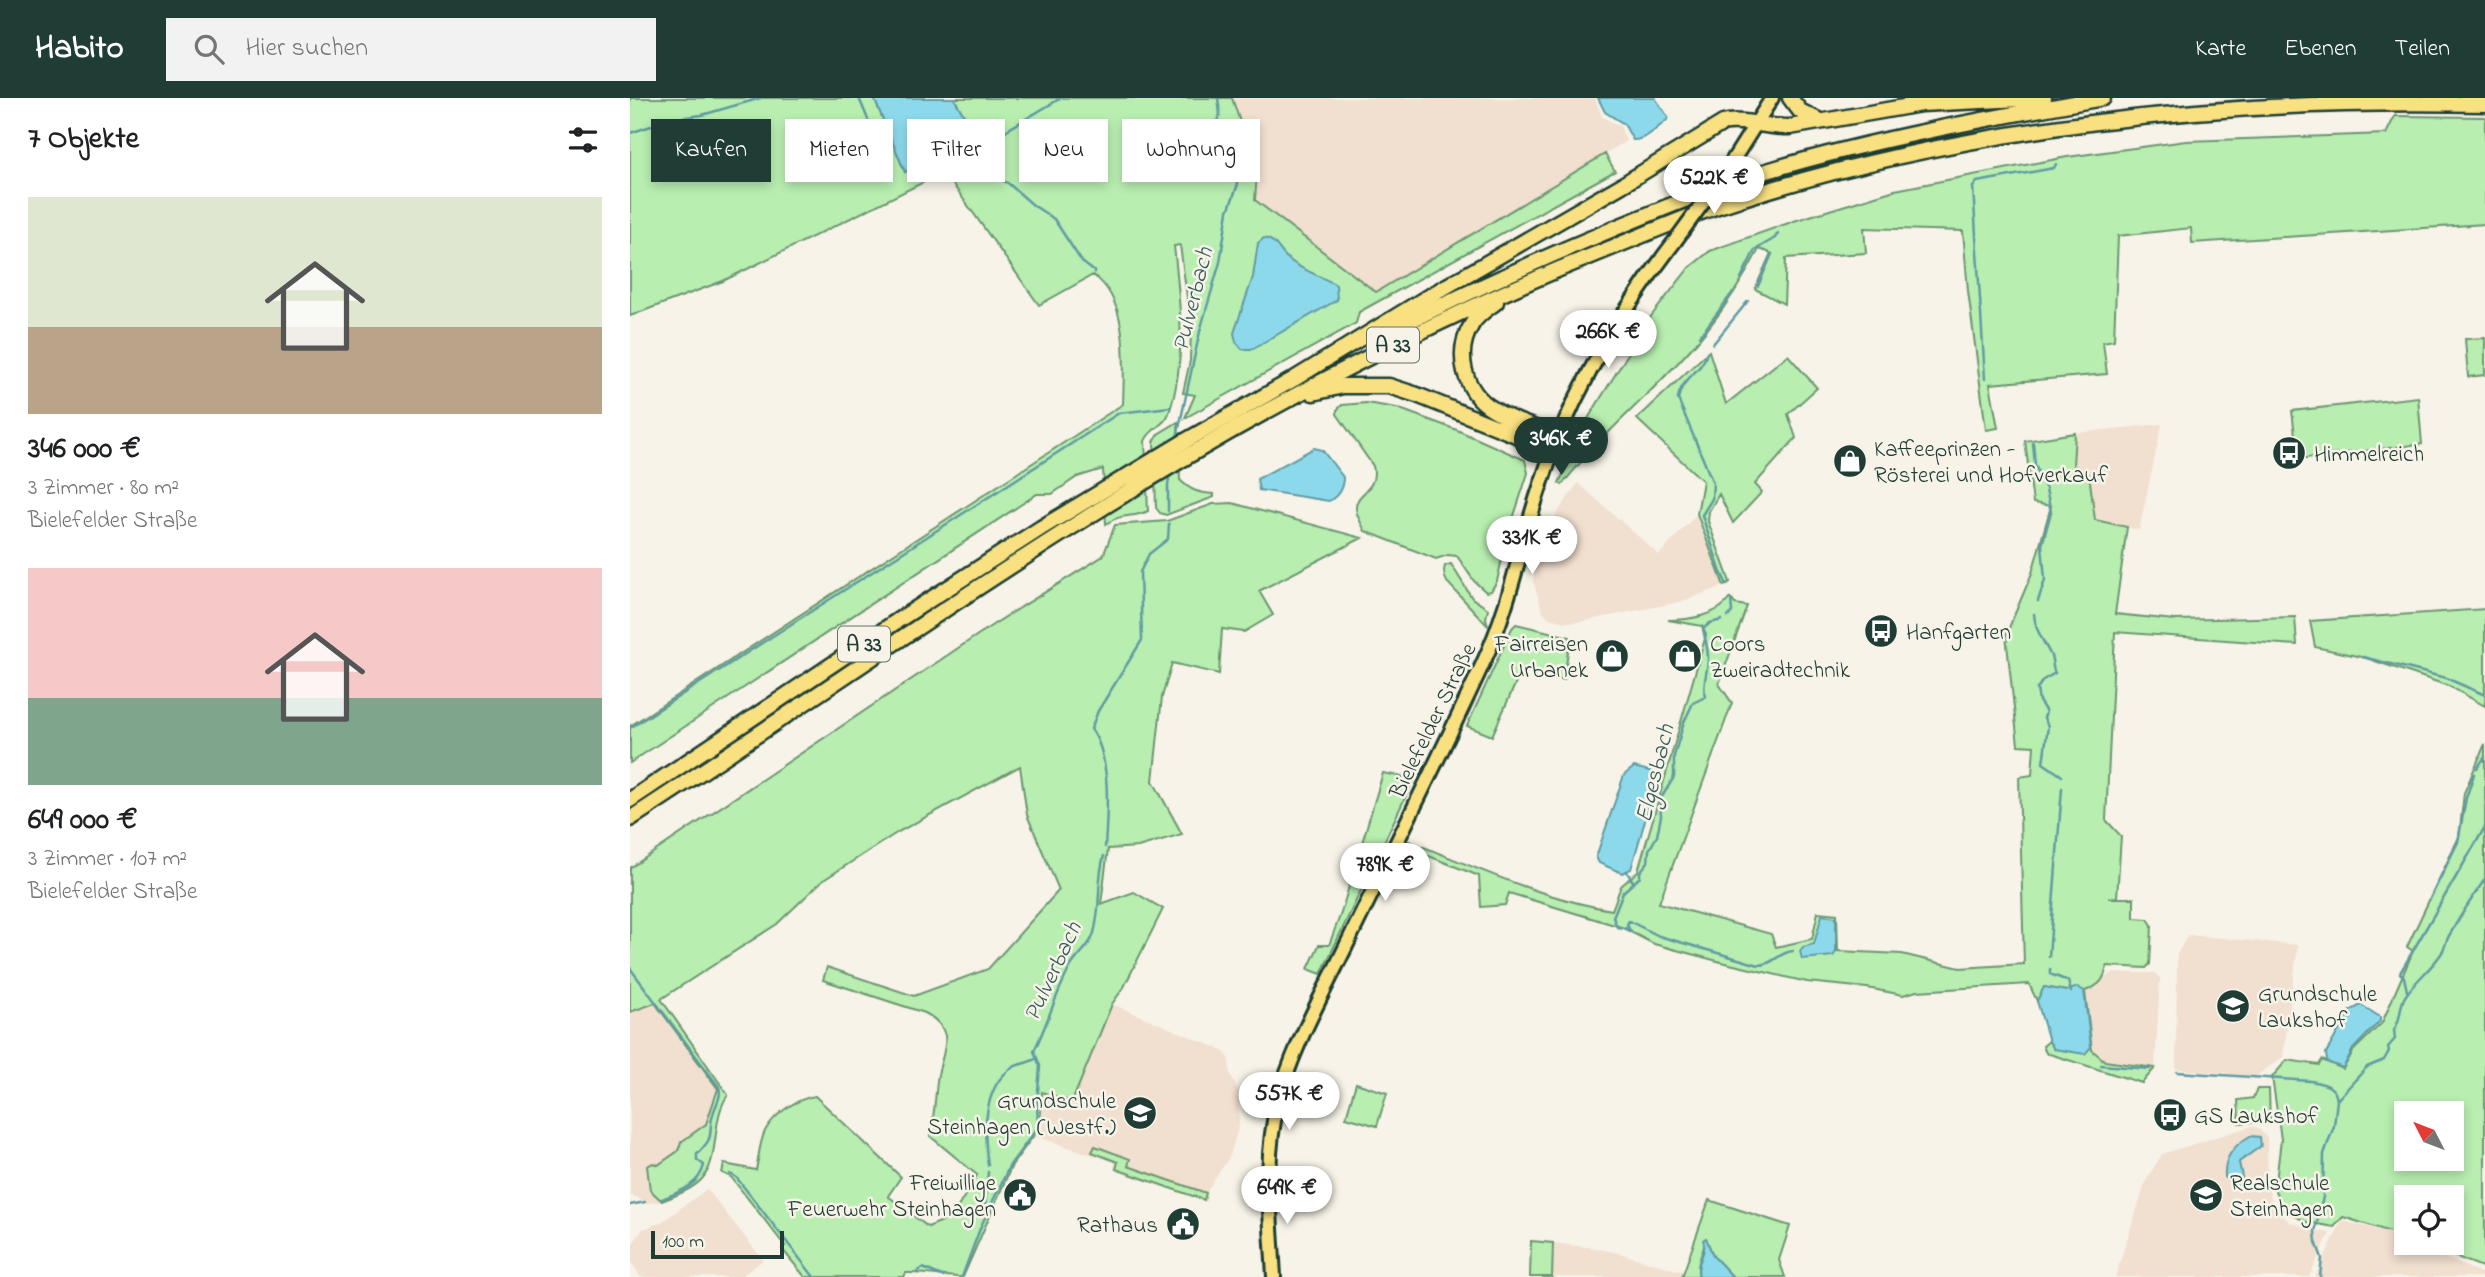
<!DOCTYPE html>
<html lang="de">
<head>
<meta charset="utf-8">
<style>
	:root { --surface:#fff; --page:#f2f2f2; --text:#202124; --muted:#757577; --accent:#1f3d34 }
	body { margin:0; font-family:"Indie Flower",sans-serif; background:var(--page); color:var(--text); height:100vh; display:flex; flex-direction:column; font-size:26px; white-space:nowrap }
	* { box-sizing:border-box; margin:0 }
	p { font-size:23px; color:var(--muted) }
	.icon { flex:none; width:38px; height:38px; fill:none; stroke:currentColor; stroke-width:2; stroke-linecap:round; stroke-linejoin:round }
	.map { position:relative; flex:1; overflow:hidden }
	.sheet { display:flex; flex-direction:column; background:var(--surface); width:630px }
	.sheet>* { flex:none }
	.guide { position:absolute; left:21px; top:21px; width:665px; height:63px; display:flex; gap:14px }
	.needle { width:46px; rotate:312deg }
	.controls { position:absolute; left:1764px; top:1003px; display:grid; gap:14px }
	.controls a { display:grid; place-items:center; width:70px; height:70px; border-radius:0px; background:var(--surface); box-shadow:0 4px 10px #0003; font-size:35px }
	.scale { position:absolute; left:21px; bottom:18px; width:133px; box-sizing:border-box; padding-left:7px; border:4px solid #1f3d34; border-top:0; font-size:19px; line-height:24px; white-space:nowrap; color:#1f3d34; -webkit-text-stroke:5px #f7f3e8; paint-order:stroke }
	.price { position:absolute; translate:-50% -60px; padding:0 16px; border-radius:24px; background:#fff; color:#222; font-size:23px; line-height:46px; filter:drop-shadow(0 2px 4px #0008) }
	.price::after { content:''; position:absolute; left:50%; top:42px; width:21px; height:16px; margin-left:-10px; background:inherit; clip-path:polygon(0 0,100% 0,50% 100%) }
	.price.current { background:var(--accent); color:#fff }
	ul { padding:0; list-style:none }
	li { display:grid; align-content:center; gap:14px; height:371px; padding:0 28px }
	li span { display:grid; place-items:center; height:217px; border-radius:0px; color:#555 }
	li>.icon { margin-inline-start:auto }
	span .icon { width:126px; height:126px; fill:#fffc; stroke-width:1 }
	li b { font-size:30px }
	h2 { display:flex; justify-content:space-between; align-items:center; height:84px; padding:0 28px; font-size:30px }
	.pill { padding:0 24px; border-radius:0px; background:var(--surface); box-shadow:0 4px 10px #0003; font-size:24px; line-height:63px }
	.pill.current { background:var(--accent); color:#fff }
	header { display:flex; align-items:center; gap:42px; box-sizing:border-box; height:98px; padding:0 35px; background:var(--accent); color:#fff }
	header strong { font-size:33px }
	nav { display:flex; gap:38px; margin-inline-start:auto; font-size:24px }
	.search { width:490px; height:63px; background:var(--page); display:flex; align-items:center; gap:18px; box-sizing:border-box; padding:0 24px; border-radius:0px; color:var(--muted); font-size:26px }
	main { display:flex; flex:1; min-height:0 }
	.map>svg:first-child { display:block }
	.built { fill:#f1dfcf }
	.green { fill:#b8eeb0; stroke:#6c9672; stroke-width:2; fill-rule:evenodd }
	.water { fill:#8dd9ec; stroke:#619ba2; stroke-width:2 }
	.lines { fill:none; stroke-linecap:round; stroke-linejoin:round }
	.stream { stroke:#619ba2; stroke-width:2.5 }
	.major-casing { stroke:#1f3d34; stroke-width:18 }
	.highway-casing { stroke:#1f3d34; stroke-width:19 }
	.major { stroke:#f9e181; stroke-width:12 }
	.highway { stroke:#f9e181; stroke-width:14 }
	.major-bridge-casing { stroke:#1f3d34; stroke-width:18; stroke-linecap:butt }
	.major-bridge { stroke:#f9e181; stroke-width:12 }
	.labels { text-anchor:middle; stroke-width:5; stroke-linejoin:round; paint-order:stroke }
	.shield { fill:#f7f3e8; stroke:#60746a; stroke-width:2 }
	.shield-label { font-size:21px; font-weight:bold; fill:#1f3d34 }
	.poi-label { font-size:23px; fill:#1f3d34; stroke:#f7f3e8; text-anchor:start }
	.street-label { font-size:23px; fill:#1f3d34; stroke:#f7f3e8 }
	.water-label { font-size:24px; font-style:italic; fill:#355c59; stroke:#f7f3e8 }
</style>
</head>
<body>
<header>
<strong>Habito</strong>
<div class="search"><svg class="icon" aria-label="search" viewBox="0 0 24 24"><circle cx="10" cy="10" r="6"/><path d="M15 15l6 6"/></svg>Hier suchen</div>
<nav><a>Karte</a><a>Ebenen</a><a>Teilen</a></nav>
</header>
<main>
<section class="sheet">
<h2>7 Objekte<svg class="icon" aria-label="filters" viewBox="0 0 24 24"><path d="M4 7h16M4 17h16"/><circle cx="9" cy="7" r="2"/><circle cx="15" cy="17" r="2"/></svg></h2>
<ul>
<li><span style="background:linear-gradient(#dfe7d0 60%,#b9a48a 0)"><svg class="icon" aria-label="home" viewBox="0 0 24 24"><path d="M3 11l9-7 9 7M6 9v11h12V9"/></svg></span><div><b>346 000 €</b><p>3 Zimmer · 80 m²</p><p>Bielefelder Straße</p></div></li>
<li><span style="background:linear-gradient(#f6c9c9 60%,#7fa58c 0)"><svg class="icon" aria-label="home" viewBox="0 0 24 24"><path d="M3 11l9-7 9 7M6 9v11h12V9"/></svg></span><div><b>649 000 €</b><p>3 Zimmer · 107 m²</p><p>Bielefelder Straße</p></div></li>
</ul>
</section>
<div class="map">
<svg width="1855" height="1179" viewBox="0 0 1855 1179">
	<rect width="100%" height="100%" fill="#f7f3e8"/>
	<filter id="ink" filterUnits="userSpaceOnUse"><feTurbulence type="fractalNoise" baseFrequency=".0143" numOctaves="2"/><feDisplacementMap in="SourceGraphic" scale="14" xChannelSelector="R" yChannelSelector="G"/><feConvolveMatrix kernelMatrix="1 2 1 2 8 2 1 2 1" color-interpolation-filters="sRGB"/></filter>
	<g filter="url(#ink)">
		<path class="built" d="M602,0H965L972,19L990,28L996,43L746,194L625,102L627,75Z
			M1532,326L1509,432L1465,423L1459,376L1443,367L1445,335Z
			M948,385L1029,457L1067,416L1094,488L1050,504L949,524H934L919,520L912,512L903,483L907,462L926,417Z
			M1558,837L1668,847L1653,959L1626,978L1546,971L1547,856Z
			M1483,875H1525L1530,880L1525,969L1475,962L1463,951L1456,893L1468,889L1475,879Z
			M25,905L88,991L76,1026L51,1044L48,1053L28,1067L20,1092L32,1103L18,1105L0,1096V914Z
			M482,906L587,950L595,955L599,960L600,975L609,995V1027L600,1058L578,1091L576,1104L484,1072L485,1064L404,1038L410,1029L412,993L442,1003Z
			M1622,1028L1628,1030L1637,1040L1638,1089L1642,1105L1658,1123L1681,1132L1700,1135L1679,1179H1485L1516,1083L1532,1056Z
			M77,1091L133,1162L110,1179H11L0,1162V1150L13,1131L32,1124Z
			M1712,1123L1754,1133L1855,1177V1179H1685Z
			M923,1145L965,1150L992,1156L1054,1174V1179H922Z"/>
		<path class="green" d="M0,0H244L275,74L320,50L337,37L338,25L324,0H602L627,75L625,102L746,194L975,56L985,73L729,214L726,225L555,320L565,297L553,295L560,263L561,229L550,147L544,148C550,202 557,262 539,315C535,328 520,330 515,343L518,413C501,421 493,414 476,426L473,371L447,379L422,396H407L0,665V628L493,306C494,267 500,202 463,177L409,207L314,74L93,183L0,218Z
			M1765,18L1855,19V126L1562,145L1561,130L1488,138L1484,242L1473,244L1477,276L1360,286L1368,330L1356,332L1338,193L1333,133L1234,130L1236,155L1156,160L1154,206L1125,191L1141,155L1129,151C1114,180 1097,207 1076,233C1032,288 975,331 932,387L929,385L959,319L1022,217L1059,170L1080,153L1167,122L1265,92L1437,59L1556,43L1756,36Z
			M1855,240V277L1838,279L1835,241Z
			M1079,253L1096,306L1158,257L1187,290L1158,316L1166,340L1125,386L1132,394L1103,425L1089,396L1079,413L1078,423L1100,484L1094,488L1067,416L1073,383L1007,321Z
			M1788,299L1792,346L1668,361L1662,313Z
			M736,305L767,310L827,332L895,362L898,375L877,439L867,483L861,493L856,494L844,483L827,458L818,457L806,461L735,433C732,426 726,418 726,410C725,394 749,393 743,368L707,316V312L712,307Z
			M548,324L550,382C561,393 569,395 584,396V399L536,417L530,415L526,410L524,344L528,336Z
			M1445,335L1443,367L1459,376L1465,422L1497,429L1485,516L1545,522L1665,519L1667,547L1485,534L1476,722L1491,738L1487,799L1479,800H1504V820L1518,821L1522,827L1520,866L1516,870L1477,868C1474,883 1469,888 1455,893L1462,952L1475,963L1525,970L1512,985L1416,955L1413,948L1419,943L1424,951L1461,949L1454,893H1436L1414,889L1407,903L1399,886L1287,893L1273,897L1237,890L1177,884L1095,865L1024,846L991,829L879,795L875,807L851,809L849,778L776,749L779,743C841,768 917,802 982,812L991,788L1008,773L1076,537L1072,528L1038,522C1058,522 1088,518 1100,500L1105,506L1117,508L1089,586L1102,605L1029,805L1141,836L1146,849L1182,841L1188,814L1207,816L1208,853L1272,856L1330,870L1394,866L1389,679L1402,677L1404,648L1388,647L1376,537L1402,475L1421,408L1403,405L1395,343Z
			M602,405L732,440L629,493L643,517L614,534L592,531L589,576L542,565L532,599L523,683L552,736L508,749L478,751L471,806L504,794L533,811L494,889L482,906L442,1004L412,994L410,1029L382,1067L333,1179C313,1179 296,1174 276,1175L274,1179H175L152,1151L155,1148L101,1079L92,1075L94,1066L126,1072C129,1059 129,1046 135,1033C144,1016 166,1001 185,998L271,1079L258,1098L298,1129L322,1119L347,1077L300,1038C304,1020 305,1002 307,983C310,956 330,934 295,915L193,882L197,869L284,898L358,871L429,792L397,717L390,668L268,734L192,783L147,826L31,901L98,997C80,1021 91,1062 71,1082C61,1092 45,1098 32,1103L20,1092L17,1068L23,1065L28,1067L48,1053L51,1044L76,1026L88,991L25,905L0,914V770L364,526L473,458L485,427L537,423L583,406Z
			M821,466L842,500L858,511L856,520L858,528L817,484C814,479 813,474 815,468Z
			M1855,511V608L1819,588L1736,560L1685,549L1680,523Z
			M886,526L940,539L934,582L892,571L862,638L837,628L882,530Z
			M1855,646V1170L1790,1145L1822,1144V1099H1776V1139L1713,1119L1704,1129L1676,1124L1655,1112L1645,1093L1651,1041L1642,979L1657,962L1689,967L1692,962L1713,971L1724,952L1752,925L1783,853L1777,849L1829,739L1834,695ZM1822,1015V1060H1776V1015Z
			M753,675L784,681L691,876L678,871L689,847H699L711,815Z
			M726,985L757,995L747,1028L716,1019Z
			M1627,991H1639L1640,1026L1623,1024L1609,1025L1608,1002L1623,1000Z
			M465,1048L500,1061L498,1068L576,1095L574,1102L486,1071L488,1064L462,1054Z
			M1079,1102L1160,1128L1149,1162L1155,1179H1103L1083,1158L1076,1140C1074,1155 1065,1164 1069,1179H1052Z
			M901,1143L923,1145L922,1179H900Z"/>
		<path class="water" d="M244,0H324L338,25L337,37L320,50L275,74Z
			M968,0H1025L1038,19L1037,22C1027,30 1016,42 1003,42L994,26L975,14Z
			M634,140C646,142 648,151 655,158C669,172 690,177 706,187L707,202L622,251H612L606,244L604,235L623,179L628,145Z
			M684,350L692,352L713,379C713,389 708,398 699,403L629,392L627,381Z
			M1004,669L1023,674L1027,681L1001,771L992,775L969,765L966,759L994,677Z
			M1192,817L1206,819V854L1203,858L1172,861L1170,853L1173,849L1184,846Z
			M1414,889L1436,893L1448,889L1454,893L1461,949L1455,956L1424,951L1419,943L1407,903Z
			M1731,907L1750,919V923L1723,951L1713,970L1697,964L1696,955L1720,913Z
			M1620,1038L1630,1039L1631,1048L1609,1064L1613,1084L1608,1091L1595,1079C1594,1059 1603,1048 1620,1038Z
			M1076,1140L1083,1158L1103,1179H1069C1065,1163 1078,1155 1073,1142Z"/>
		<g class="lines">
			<path class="stream" d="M229,0L262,79
				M431,0L357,44L351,52L361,76L379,86L403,107L424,121L452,164L465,174
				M0,35L42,21L72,17L131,0
				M1111,180L1125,152L1145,140L1148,135
				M1128,188L1142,156
				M1070,238L1103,194
				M1083,246L1118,203
				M1077,255C1071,275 1051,280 1048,301L1083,385L1082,401L1072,417L1090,472L1097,487
				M1355,281L1343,89L1347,84L1424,70L1426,66
				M546,344L570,233L590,164L598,113L608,86L585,32L590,16L588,0
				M1403,345L1405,367L1416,391L1421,414L1412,447L1415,482L1408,503
				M538,413V387L540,374
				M1404,516C1405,533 1414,543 1421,558C1423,563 1422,570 1425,575L1413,582L1407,591L1409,603L1416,614L1414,620L1418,628L1413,665L1432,678
				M1098,519L1102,514L1101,501
				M1733,559L1816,580L1855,597
				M0,630L489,315L540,309
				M1847,670L1855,659
				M475,749C477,716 482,659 461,631L468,613L512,542L510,474L519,456L538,441L539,426
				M997,774L1004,785
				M1800,801L1828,744L1836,700L1844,676
				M999,831L997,826L999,823L1029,838L1129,867C1143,867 1149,854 1163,853
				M1002,834L999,831L987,829L983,819L993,794L1010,779V774L1018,764L1019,752L1027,738L1031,718L1030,702L1044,679V658L1054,624L1063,605L1075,599C1072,588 1078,572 1078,560C1078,550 1075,541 1073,531L1080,525L1092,522
				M1419,859L1432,690
				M0,870L89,989C92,1000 86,1005 83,1016C77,1036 87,1037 67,1056V1062L74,1067C70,1087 49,1094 32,1101
				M1420,871V876L1438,883L1441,894
				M1777,893L1774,879L1770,875L1855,729
				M1471,967L1520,971
				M1547,974L1681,983C1694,986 1705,987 1707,1002
				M358,1067C353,1037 353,988 382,970C389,965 398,966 407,960
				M358,1074L355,1109L359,1112
				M100,1076L106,1079L184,1179
				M0,1107L15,1104
				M287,1174L293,1170L314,1179
				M332,1179L351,1128L380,1067L408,1029L407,1005L410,968L404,953C418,925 426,894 441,868C447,858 459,849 463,838C472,811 466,783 474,758
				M1690,1179L1692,1160L1686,1144L1685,1134L1693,1099L1694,1056L1704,1028L1707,1002L1737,969L1754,962L1759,953L1758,949L1765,941L1764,932C1773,919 1768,908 1776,897C1786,882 1801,871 1811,856C1815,850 1816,842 1820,836C1831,817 1842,800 1855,781"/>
			<g class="major-casing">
				<path id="major" d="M1096,73L1142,0
					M644,1179C641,1120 633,1062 648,1004C662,950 692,898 716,848C762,753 810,659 854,563C880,507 889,453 908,395C937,302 986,220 1045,143"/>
			</g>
			<g class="highway-casing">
				<path id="highway" d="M1160,0L1170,13L1190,23
					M866,204C857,211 848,216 842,226C824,255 834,294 863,311C883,324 907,330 928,338
					M747,239C825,200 903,164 983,131C1034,110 1084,89 1137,73C1247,40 1360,20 1473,0
					M683,295L713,288H759L787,297L923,352
					M0,702L270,521L411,430L557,342L664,281L796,200L992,87L1093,25C1110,20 1139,30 1160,29L1291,6L1414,0
					M0,721C157,619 310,511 469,412C633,309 806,219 986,148C1021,134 1055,119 1091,107C1339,26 1595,0 1855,6"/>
			</g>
			<use href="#major" class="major"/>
			<use href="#highway" class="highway"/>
			<g class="major-bridge-casing">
				<path id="major-bridge" d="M1045,143L1096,73"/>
			</g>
			<use href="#major-bridge" class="major-bridge"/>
		</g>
	</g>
	<defs>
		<g id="bus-disc" transform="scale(1.75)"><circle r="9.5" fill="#1f3d34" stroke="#f7f3e8"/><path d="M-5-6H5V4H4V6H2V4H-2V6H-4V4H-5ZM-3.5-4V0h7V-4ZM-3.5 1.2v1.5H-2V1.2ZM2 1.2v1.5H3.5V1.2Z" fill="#fff"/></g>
		<g id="shop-disc" transform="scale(1.75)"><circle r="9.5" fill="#1f3d34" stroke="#f7f3e8"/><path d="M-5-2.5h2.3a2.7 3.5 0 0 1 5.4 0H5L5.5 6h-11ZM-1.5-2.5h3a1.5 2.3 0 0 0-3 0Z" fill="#fff"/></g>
		<g id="school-disc" transform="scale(1.75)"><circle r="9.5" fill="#1f3d34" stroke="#f7f3e8"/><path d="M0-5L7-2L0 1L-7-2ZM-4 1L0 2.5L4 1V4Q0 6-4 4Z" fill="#fff"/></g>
		<g id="civic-disc" transform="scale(1.75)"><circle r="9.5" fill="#1f3d34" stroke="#f7f3e8"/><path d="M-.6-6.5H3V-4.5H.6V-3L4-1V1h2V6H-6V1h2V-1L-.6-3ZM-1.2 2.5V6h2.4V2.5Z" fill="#fff"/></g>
	</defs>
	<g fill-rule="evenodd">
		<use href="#bus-disc" x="1659" y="355"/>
		<use href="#shop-disc" x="1220" y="363"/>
		<use href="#bus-disc" x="1251" y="533"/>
		<use href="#shop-disc" x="982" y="558"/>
		<use href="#shop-disc" x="1055" y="558"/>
		<use href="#school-disc" x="1603" y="908"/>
		<use href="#school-disc" x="510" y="1015"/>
		<use href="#bus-disc" x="1540" y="1017"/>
		<use href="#civic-disc" x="390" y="1097"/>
		<use href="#school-disc" x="1576" y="1097"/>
		<use href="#civic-disc" x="553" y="1126"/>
	</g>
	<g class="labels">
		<g class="shield">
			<rect x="737" y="229.5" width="52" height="35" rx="5"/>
			<rect x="208" y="528.5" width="52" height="35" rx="5"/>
		</g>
		<g class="shield-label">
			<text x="763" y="254">A 33</text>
			<text x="234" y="553">A 33</text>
		</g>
		<g class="poi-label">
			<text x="1244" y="358">Kaffeeprinzen -<tspan x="1244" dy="26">Rösterei und Hofverkauf</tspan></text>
			<text x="1684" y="363">Himmelreich</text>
			<text x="1276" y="541">Hanfgarten</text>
			<text x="958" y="553" text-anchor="end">Fairreisen<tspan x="958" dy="26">Urbanek</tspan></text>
			<text x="1080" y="553">Coors<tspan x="1080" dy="26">Zweiradtechnik</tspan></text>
			<text x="1628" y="903">Grundschule<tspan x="1628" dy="26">Laukshof</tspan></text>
			<text x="486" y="1010" text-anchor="end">Grundschule<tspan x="486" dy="26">Steinhagen (Westf.)</tspan></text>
			<text x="1564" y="1025">GS Laukshof</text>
			<text x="366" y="1092" text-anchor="end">Freiwillige<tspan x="366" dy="26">Feuerwehr Steinhagen</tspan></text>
			<text x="1600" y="1092">Realschule<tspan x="1600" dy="26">Steinhagen</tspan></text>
			<text x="528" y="1134" text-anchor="end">Rathaus</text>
		</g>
		<g class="street-label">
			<text transform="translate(802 622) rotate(-64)" y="8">Bielefelder Straße</text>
		</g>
		<g class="water-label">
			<text transform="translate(562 201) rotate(-76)" y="8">Pulverbach</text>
			<text transform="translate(1024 675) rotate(-76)" y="8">Elgesbach</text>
			<text transform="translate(422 873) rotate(-65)" y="8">Pulverbach</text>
		</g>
	</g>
</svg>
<div class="controls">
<a><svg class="needle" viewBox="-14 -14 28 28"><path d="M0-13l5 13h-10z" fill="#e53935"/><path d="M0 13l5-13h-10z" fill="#757577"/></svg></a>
<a><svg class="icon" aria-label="locate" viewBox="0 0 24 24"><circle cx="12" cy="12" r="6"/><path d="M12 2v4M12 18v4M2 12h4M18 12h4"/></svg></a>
</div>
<div class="scale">100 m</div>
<b class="price" style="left:1084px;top:118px">522K €</b>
<b class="price" style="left:978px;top:272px">266K €</b>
<b class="price current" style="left:931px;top:379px">346K €</b>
<b class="price" style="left:902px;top:478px">331K €</b>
<b class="price" style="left:755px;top:805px">789K €</b>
<b class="price" style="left:659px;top:1034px">557K €</b>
<b class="price" style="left:657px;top:1128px">649K €</b>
<div class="guide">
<a class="pill current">Kaufen</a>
<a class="pill">Mieten</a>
<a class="pill">Filter</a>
<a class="pill">Neu</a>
<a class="pill">Wohnung</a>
</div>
</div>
</main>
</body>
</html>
